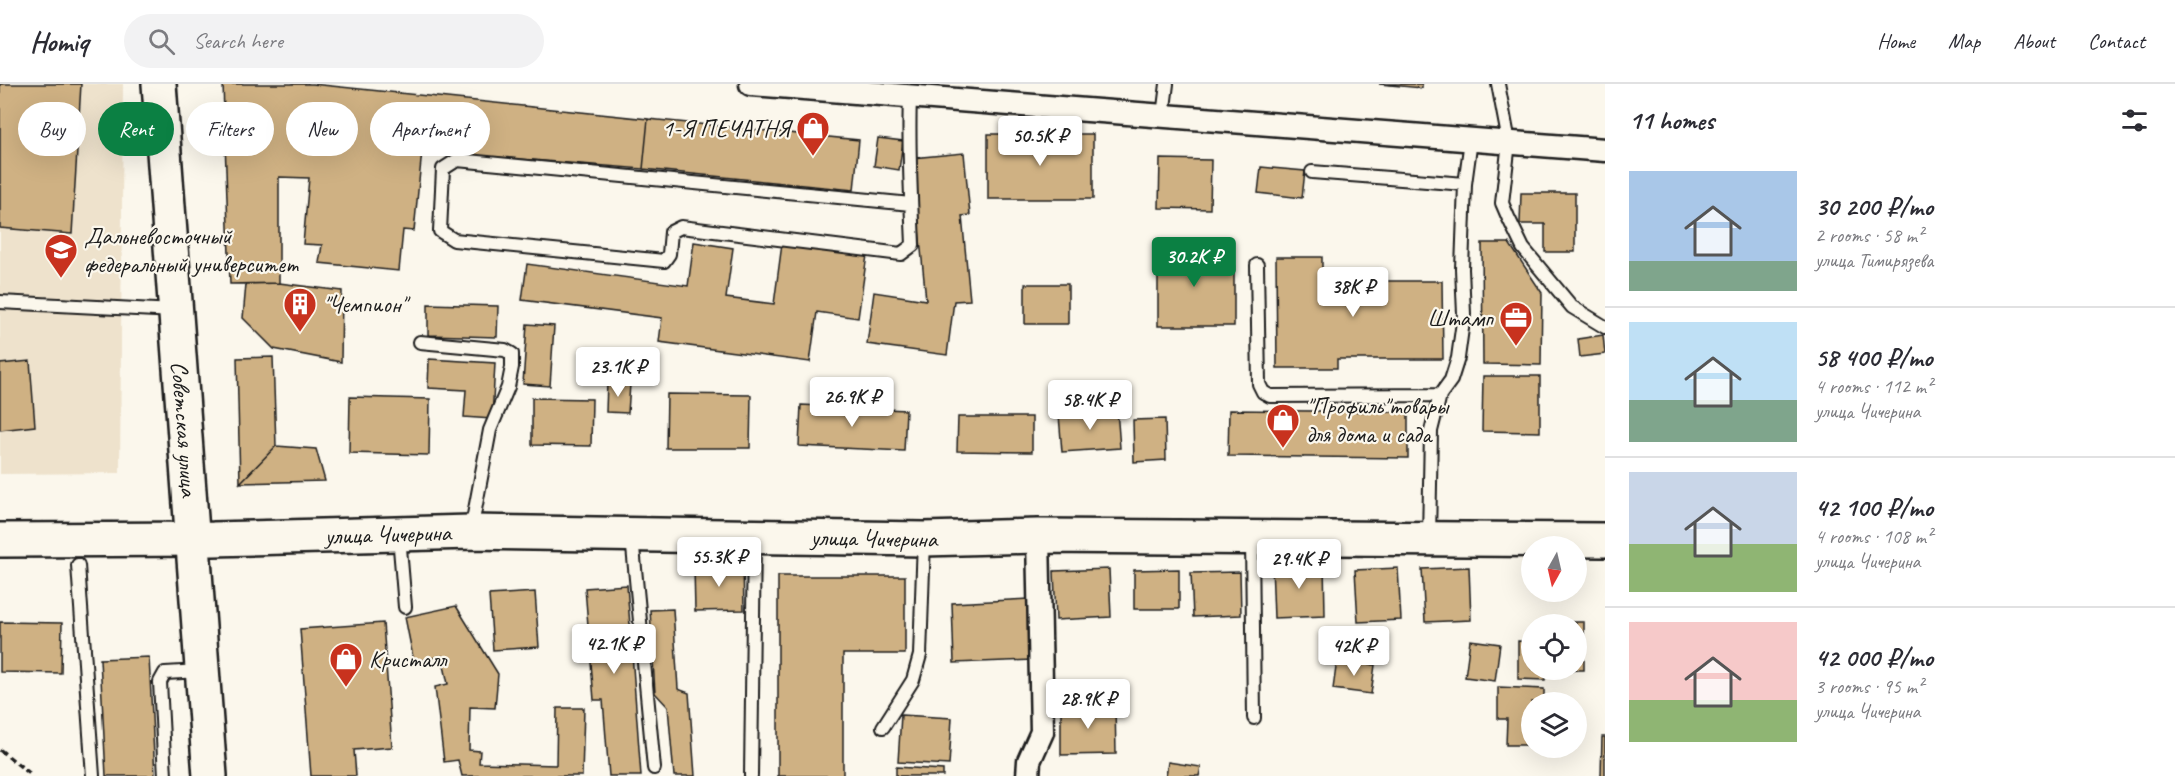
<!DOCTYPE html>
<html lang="en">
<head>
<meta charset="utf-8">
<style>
	:root { --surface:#fff; --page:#f2f2f3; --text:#2b2b33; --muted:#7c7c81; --line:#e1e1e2; --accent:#0b8043 }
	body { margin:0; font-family:Caveat,sans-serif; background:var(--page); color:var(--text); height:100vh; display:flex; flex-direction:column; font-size:22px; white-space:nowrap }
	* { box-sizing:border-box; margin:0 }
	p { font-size:20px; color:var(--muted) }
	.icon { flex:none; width:33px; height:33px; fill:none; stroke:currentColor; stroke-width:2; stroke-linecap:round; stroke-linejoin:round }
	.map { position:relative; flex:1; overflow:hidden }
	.panel { display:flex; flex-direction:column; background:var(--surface); width:570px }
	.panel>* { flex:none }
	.banner { position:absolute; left:18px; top:18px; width:570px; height:54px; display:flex; gap:12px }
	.needle { width:39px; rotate:188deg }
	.controls { position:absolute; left:1521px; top:452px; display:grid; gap:12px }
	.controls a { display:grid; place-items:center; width:66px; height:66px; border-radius:50%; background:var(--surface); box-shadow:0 6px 24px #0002; font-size:30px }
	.price { position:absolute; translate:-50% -51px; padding:0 14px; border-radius:6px; background:#fff; color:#222; font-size:20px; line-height:39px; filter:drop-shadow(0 2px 3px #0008) }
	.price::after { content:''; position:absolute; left:50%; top:36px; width:18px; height:14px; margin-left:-9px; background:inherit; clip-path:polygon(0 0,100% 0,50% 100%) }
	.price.on { background:var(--accent); color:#fff }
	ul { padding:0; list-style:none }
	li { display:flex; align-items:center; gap:18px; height:150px; padding:0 24px }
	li+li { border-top:2px solid var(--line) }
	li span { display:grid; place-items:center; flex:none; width:168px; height:120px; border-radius:0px; color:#555 }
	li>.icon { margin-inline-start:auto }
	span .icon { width:72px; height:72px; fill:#fffc; stroke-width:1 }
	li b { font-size:26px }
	h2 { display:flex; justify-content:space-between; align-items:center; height:72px; padding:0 24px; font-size:26px }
	.pill { padding:0 21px; border-radius:27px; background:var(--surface); box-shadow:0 6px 24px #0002; font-size:21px; line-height:54px }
	.pill.on { background:var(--accent); color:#fff }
	header { display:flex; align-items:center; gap:36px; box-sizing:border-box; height:84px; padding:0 30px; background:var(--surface); border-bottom:2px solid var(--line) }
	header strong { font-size:28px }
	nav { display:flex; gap:33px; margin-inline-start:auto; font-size:21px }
	.search { width:420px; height:54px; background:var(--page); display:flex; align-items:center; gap:15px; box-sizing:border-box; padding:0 21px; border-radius:33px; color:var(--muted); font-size:22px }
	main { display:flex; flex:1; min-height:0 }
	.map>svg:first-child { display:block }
	.built { fill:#eee2cc }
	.building { fill:#cfb183; stroke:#1c1c1c; stroke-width:1.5 }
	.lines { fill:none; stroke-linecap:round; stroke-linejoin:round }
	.service-casing { stroke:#1c1c1c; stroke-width:16 }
	.minor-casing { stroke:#1c1c1c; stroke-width:27 }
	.secondary-casing { stroke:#1c1c1c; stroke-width:38 }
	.path { stroke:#1c1c1c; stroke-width:4; stroke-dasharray:6 4.5; stroke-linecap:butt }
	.service { stroke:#fbf7ec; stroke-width:12 }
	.minor { stroke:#fbf7ec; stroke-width:22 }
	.secondary { stroke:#fbf7ec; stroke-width:33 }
	.labels { text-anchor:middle; stroke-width:4.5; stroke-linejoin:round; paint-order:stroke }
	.poi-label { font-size:24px; fill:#1c1c1c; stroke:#fbf7ec; text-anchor:start }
	.street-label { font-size:24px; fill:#1c1c1c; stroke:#fbf7ec }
</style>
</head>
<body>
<header>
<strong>Homiq</strong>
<div class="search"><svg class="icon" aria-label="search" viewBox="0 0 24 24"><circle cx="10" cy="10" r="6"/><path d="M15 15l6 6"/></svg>Search here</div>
<nav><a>Home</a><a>Map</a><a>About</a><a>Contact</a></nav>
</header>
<main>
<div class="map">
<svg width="1605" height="692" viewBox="0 0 1605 692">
	<rect width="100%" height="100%" fill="#fbf7ec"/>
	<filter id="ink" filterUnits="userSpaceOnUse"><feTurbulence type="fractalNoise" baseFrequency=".0167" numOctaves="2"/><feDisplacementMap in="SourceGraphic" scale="12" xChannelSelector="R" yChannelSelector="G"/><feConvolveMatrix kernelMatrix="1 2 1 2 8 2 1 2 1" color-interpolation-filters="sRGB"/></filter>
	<g filter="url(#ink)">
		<path class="built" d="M0,0H123L120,389L0,390Z"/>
		<path class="building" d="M0,0H81L72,150L0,144Z
			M223,0H312L648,35L643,85L422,67L414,147L403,146L399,187L319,179L322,161L303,160L309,94L279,93V199L230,200Z
			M1379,0H1422V4Z
			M648,35L859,56L854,106L643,85Z
			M988,50H1093V115H988Z
			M878,54L903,57L899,86L874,82Z
			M964,69L970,131L962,132L970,216L954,217L947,271L867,260L874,208L926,216L912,74Z
			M1160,75L1211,76L1210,125L1159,124Z
			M1261,83L1305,87L1302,114L1258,109Z
			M1521,109H1575V168H1545V140H1520Z
			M694,158L733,164L726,214L774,220L782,160L867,171L858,234L817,228L810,278L659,258L662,234L522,216L527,180L688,202Z
			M1482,159H1509L1542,209L1541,281L1483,280Z
			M1210,162V178H1234V242H1158V163Z
			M1276,173H1322V197H1442L1443,275H1337V284H1277Z
			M279,199L342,207L341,278L274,265L243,234L246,200Z
			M1025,200H1068V240H1025Z
			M428,220L498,222L497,253L428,251Z
			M527,240L554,242L550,302L523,300Z
			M1603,251L1605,270L1580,273L1578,255Z
			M273,273L276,362L240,399L237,274Z
			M429,275L495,279L492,335L464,333L466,306L428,304Z
			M30,277L35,342L0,346V280Z
			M1483,292H1540V348L1482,347Z
			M607,298L630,300L628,329L606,328Z
			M667,310L751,311L750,364H666Z
			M350,313L430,315L429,371L349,369Z
			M532,314L592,315L591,362L532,361Z
			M801,321L906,326L904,367L799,362Z
			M1117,326L1120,364L1062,368L1059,331Z
			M1229,326L1408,328V374L1228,372Z
			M958,333H1032V368L957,367Z
			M1165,335L1166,376L1134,378L1133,336Z
			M276,362L316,365L325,397L240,399Z
			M1324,479L1325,532L1274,534L1272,480Z
			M743,480L744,526L695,527L694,482Z
			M1469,483L1471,536L1425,538L1422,485Z
			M1398,484L1401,536L1358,538L1355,486Z
			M1109,485L1111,533L1056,536L1054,487Z
			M1179,485V525H1134V486Z
			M1240,488L1241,531L1193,533L1191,489Z
			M778,492H905V570H843V692H778Z
			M627,501L641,692H609L603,616H594L585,504Z
			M535,508L539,563L493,566L489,511Z
			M1030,515L1032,576L954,579L952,519Z
			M456,522L498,590L495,624L470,623L469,666L480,667L479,679L556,681L557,624H584L582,692H462L458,676L444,678L435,603L448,600L442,572L414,578L405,533Z
			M673,525L678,605L689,609L695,692H674L668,623L655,609L650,526Z
			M0,538L62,539L61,589L0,588Z
			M1558,538H1584V586H1559L1576,585V540H1558Z
			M383,539L392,663L354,666L356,692H311L300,545Z
			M1470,556L1500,560L1495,597L1465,593Z
			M1518,557L1532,558V585H1545V596L1518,595Z
			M149,573L155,692H106L100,575Z
			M1337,576L1375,581L1371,610L1333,605Z
			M1498,603L1544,605V618H1532V661H1506L1507,635H1498Z
			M1061,622H1115L1116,670L1061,671Z
			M901,631L952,634L949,681L898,678Z
			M1602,653H1605V692H1601Z
			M1168,678L1201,683L1199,692H1166Z
			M896,683L943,686V692H896Z"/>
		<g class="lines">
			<g class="service-casing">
				<path id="service" d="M1498,0L1509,58L1502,119L1508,133L1523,164L1572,223L1605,243
					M910,14C908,63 911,111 913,161L901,170L681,143L671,148L669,170L664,177L454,156L440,147L443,85L457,76L911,120
					M1163,32L1167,0
					M1312,88L1465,100
					M1257,181L1259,300L1263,308L1270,312L1440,311
					M0,218L175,227
					M420,258L505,266L512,270V283L508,303L490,346L471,447
					M399,452L405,523
					M632,453L654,684
					M1429,454L1431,347L1440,311L1451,296L1458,274L1464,230L1462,185L1465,100L1471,56
					M1252,456L1254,634
					M78,481L93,692
					M883,643L913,596L920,571L924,456
					M165,692L160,598L165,589L200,587
					M751,692L754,453"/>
			</g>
			<g class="minor-casing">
				<path id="minor" d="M751,0L1605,66
					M1028,692L1029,677L1042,648L1038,452"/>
			</g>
			<g class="secondary-casing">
				<g id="secondary">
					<path id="s1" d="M159,0L210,692"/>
					<path id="s2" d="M0,456L213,455L471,448L924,455L1038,452L1605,456"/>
				</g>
			</g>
			<path class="path" d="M0,666L33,692"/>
			<use href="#service" class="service"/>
			<use href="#minor" class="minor"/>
			<use href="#secondary" class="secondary"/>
		</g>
	</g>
	<defs>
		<g id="shop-pin" transform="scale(1.725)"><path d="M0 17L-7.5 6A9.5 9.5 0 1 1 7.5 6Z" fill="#c8321e" stroke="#fbf7ec"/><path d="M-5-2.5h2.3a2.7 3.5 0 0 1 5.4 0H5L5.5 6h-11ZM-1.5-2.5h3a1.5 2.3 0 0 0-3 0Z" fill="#fff"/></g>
		<g id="university-pin" transform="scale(1.725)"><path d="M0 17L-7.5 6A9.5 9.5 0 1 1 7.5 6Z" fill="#c8321e" stroke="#fbf7ec"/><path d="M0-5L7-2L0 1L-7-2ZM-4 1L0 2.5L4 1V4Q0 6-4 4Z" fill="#fff"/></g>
		<g id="building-pin" transform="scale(1.725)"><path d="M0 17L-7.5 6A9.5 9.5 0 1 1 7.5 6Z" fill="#c8321e" stroke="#fbf7ec"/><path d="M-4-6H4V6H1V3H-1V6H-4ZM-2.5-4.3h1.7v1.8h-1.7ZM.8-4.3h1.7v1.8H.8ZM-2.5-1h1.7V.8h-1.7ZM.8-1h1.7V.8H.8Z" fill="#fff"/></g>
		<g id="office-pin" transform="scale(1.725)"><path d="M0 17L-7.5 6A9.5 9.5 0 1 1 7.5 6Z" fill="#c8321e" stroke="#fbf7ec"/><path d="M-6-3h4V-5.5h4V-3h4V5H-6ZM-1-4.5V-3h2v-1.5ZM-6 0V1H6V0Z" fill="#fff"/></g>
	</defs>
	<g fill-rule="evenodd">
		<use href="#shop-pin" x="813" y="44"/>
		<use href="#university-pin" x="61" y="166"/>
		<use href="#building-pin" x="300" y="220"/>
		<use href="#office-pin" x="1516" y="234"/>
		<use href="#shop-pin" x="1283" y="336"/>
		<use href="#shop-pin" x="346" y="575"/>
	</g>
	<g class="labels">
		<g class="poi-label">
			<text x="790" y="52" text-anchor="end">1-Я ПЕЧАТНЯ</text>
			<text x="84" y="160">Дальневосточный<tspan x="84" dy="28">федеральный университет</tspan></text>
			<text x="323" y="228">"Чемпион"</text>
			<text x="1493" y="242" text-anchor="end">Штамп</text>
			<text x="1306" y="330">"Профиль"товары<tspan x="1306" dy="28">для дома и сада</tspan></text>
			<text x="369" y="583">Кристалл</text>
		</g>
		<g class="street-label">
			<text dy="8" stroke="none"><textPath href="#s1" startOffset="346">Советская улица</textPath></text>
			<text dy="8" stroke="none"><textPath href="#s2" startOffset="388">улица Чичерина</textPath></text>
			<text dy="8" stroke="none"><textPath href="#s2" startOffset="874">улица Чичерина</textPath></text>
		</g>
	</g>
</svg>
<div class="controls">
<a><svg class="needle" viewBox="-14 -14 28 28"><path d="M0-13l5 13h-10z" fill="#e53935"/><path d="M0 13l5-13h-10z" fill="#7c7c81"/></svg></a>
<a><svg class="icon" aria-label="locate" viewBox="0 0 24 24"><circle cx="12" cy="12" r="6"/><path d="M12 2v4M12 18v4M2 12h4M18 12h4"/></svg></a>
<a><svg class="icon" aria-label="layers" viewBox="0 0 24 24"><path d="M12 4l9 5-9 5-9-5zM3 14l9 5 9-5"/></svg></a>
</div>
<b class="price" style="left:1040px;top:83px">50.5K ₽</b>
<b class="price on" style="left:1194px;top:204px">30.2K ₽</b>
<b class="price" style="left:1353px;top:234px">38K ₽</b>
<b class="price" style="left:618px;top:314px">23.1K ₽</b>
<b class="price" style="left:852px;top:344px">26.9K ₽</b>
<b class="price" style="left:1090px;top:347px">58.4K ₽</b>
<b class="price" style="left:719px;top:504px">55.3K ₽</b>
<b class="price" style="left:1299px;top:506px">29.4K ₽</b>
<b class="price" style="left:614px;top:591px">42.1K ₽</b>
<b class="price" style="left:1354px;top:593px">42K ₽</b>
<b class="price" style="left:1088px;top:646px">28.9K ₽</b>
<div class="banner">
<a class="pill">Buy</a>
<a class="pill on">Rent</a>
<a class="pill">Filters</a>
<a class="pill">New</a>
<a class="pill">Apartment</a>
</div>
</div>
<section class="panel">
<h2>11 homes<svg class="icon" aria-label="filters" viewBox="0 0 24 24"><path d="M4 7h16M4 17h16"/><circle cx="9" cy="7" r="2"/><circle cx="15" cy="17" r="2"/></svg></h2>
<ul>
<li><span style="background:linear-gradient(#a9c7e8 75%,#7fa58c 0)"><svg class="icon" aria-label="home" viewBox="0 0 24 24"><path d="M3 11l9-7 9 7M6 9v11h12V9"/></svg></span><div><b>30 200 ₽/mo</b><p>2 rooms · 58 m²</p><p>улица Тимирязева</p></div></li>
<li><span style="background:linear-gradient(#bfe0f5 65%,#7fa58c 0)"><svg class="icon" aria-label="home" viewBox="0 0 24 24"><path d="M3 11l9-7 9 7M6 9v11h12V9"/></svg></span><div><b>58 400 ₽/mo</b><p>4 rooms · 112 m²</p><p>улица Чичерина</p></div></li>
<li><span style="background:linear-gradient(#c9d6e8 60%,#8fb573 0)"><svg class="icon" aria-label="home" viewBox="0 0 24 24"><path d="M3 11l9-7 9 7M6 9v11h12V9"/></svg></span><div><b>42 100 ₽/mo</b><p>4 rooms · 108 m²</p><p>улица Чичерина</p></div></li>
<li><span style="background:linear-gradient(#f6c9c9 65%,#8fb573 0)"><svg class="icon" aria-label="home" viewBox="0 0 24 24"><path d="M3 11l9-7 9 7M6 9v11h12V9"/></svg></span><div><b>42 000 ₽/mo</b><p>3 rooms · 95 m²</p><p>улица Чичерина</p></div></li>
</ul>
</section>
</main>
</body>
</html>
